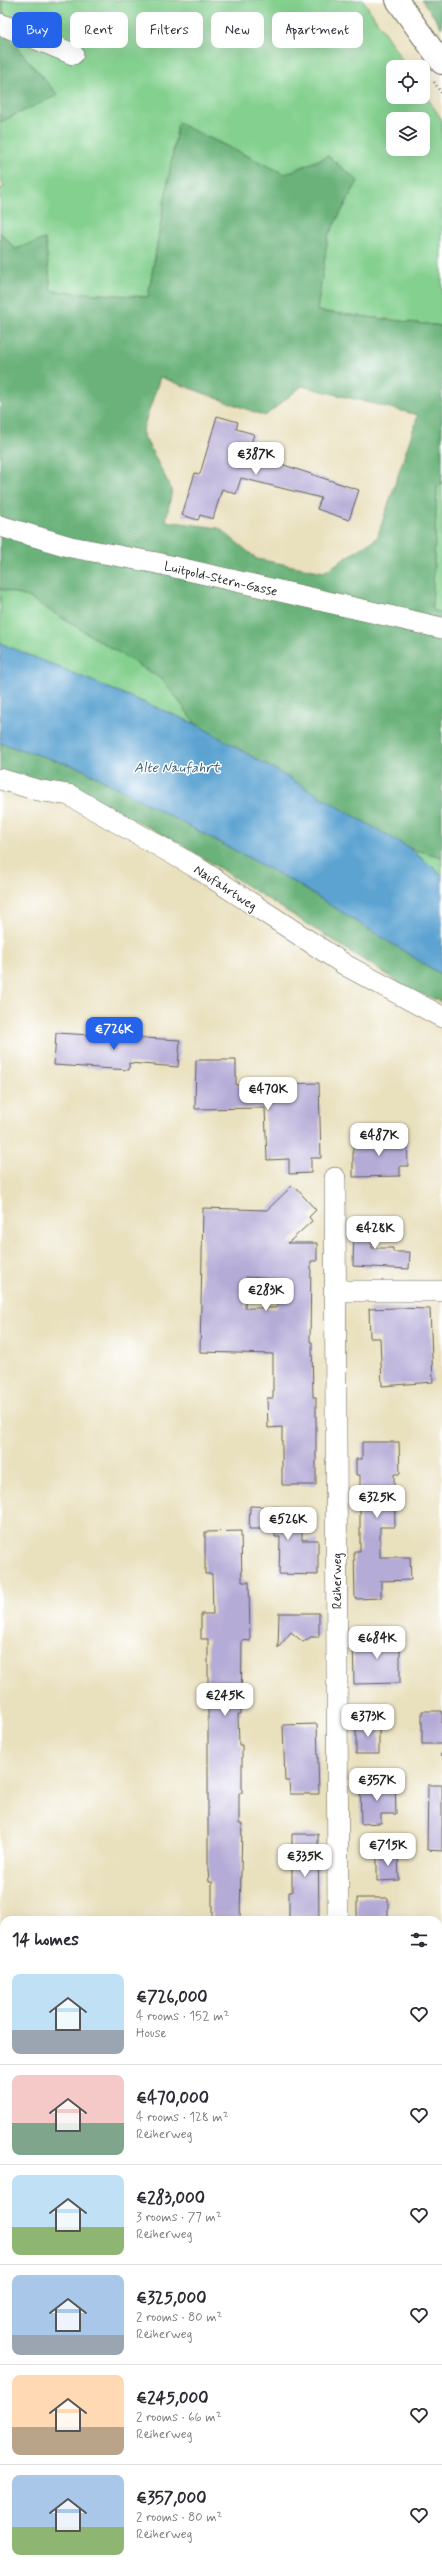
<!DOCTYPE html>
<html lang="en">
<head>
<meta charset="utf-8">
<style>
	:root { --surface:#fff; --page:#f7f7f7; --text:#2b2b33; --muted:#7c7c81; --line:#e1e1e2; --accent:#2563eb }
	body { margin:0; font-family:Mynerve,sans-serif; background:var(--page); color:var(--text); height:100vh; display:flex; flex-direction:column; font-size:15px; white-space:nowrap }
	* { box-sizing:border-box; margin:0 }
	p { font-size:13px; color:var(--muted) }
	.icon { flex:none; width:22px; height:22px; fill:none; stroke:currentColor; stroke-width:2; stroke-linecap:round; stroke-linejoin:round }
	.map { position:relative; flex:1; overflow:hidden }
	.drawer { position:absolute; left:0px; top:1916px; width:442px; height:656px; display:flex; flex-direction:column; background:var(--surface); border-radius:12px 12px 0 0; box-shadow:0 4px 16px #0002 }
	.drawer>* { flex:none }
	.hud { position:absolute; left:12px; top:12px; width:418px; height:36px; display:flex; gap:8px }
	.fabs { position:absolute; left:386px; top:60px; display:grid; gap:8px }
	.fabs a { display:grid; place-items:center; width:44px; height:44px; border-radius:8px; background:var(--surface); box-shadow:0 4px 16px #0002; font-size:20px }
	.price { position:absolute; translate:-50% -34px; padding:0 9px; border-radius:8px; background:#fff; color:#222; font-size:13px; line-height:26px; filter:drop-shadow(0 1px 2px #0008) }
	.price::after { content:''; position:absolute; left:50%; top:24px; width:12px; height:9px; margin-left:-6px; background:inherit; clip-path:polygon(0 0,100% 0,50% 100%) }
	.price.current { background:var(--accent); color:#fff }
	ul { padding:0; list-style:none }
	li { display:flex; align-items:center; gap:12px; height:100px; padding:0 12px }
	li+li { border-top:1px solid var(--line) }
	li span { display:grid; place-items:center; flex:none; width:112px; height:80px; border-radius:8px; color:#555 }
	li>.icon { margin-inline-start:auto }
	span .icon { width:48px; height:48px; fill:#fffc; stroke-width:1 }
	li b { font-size:17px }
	h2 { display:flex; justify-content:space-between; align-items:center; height:48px; padding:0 12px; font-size:17px }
	.tag { padding:0 14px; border-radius:8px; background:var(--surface); box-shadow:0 4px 16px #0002; font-size:14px; line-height:36px }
	.tag.current { background:var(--accent); color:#fff }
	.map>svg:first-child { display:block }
	.built { fill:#c8ddf9 }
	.green { fill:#84d08f; stroke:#507656; fill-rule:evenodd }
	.forest { fill:#6bb27a; stroke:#44674b; fill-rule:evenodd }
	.water { fill:#5ba3d1; stroke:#3c6076 }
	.building { fill:#b5abd7; fill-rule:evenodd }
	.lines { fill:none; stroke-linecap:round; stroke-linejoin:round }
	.minor-casing { stroke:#646154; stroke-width:22 }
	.secondary-casing { stroke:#646154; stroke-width:24 }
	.path { stroke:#646154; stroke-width:2.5; stroke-dasharray:1 3; stroke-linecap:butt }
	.minor { stroke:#fff; stroke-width:21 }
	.secondary { stroke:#fff; stroke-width:22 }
	.labels { text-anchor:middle; stroke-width:3; stroke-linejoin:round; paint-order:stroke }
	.street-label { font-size:13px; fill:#1c1c1c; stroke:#fff }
	.water-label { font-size:14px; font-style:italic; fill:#3c6076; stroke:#fff }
</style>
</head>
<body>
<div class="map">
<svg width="442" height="2572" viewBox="0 0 442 2572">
	<rect width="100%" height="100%" fill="#fff"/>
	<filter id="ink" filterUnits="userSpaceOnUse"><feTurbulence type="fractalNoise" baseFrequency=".025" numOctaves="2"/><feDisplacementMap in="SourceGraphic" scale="8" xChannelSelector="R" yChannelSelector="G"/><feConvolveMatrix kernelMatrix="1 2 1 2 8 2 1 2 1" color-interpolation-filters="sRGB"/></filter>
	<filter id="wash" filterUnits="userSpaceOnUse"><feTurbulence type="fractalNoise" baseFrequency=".012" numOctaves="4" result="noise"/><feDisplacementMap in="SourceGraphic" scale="16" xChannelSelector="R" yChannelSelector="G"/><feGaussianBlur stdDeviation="0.9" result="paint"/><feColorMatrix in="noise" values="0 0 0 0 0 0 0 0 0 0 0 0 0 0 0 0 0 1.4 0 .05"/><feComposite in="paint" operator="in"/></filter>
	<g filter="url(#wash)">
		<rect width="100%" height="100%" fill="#e9e0bd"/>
		<path class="built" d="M438,2368H442V2535H438Z"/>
		<path class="green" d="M2,0H363L407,67H393V97H423V91L442,120V326L317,311L328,236L358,181L328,156L285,174L178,123L148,297L51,291L45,239L15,249L0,232V189L5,186L0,183V122L57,95L7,36ZM393,119H423V149H393Z
			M442,483V613L432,610L437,487Z
			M0,589L28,597L163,680L196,724L0,643Z
			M409,848L442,857V875Z"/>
		<path class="forest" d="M0,0H2L7,36L58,95L0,122Z
			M422,0H442V28Z
			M178,123L285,174L328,156L358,181L328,236L317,311L442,326V483L437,487L432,610L442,613V857L409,848L196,724L163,680L28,597L0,589V232L15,249L45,239L51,291L148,297ZM160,377L265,416L302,386L418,415L377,538L324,572L257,559L219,528L166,521L172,490L142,432Z
			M0,743L80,768L292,881L442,975V1002L409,989L186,847L68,785L0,774Z"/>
		<path class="water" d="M0,643L196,724L409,848L442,875V975L292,881L80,768L0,743Z"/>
		<g id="blocks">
			<path class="building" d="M217,416L238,422L236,429L254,434L248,453L359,490L349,520L317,509L321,498L241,478L236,494L222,489L213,519L200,515L198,520L182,515L195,473L200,474Z
				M56,1033L180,1040L178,1067L129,1063V1070L54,1065Z
				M196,1060H236V1085L319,1083L321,1158H311V1173L289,1174V1159L267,1160L265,1108L195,1109Z
				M353,1139H407L408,1166H400V1176L353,1177Z
				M293,1185L316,1210L309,1217L312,1221L288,1243H317V1261H311L310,1342H312L313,1397H316V1485H282V1427L268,1428L267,1398H273V1354L200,1352L203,1208L267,1210ZM246,1277L277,1279V1308H245Z
				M354,1220L373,1221L372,1248H393V1252H410L409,1269L353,1266Z
				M395,1308L430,1309L433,1382L382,1386L380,1338H370L369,1309Z
				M362,1442H399L400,1474H394L395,1527H380V1557H410L411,1580L381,1581V1598L355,1599L354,1551H360V1475H356V1459H362Z
				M250,1506L280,1507L279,1519L302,1520V1540H318V1575L279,1574L280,1537H275V1529H249Z
				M241,1531L242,1582H249L250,1641L242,1640L241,1714H238L239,1745H242V1793H239V1824H242L240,1920H212V1882H209L208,1870V1639H201V1614H213L212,1574H205V1532Z
				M279,1613H319V1637H311L303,1642L291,1632L278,1648Z
				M400,1636V1683L354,1684L353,1637Z
				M422,1711H442V1744H422Z
				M356,1721H379V1754H356Z
				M317,1724L319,1794H290L289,1781H285L283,1725Z
				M395,1782L396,1814H381V1823L361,1824L360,1784Z
				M428,1785H442V1851L427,1850Z
				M292,1834H318L319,1920H289V1892H292Z
				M377,1852L398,1853L399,1880L377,1881Z
				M357,1898H388V1920H357Z"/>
		</g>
	</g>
	<g filter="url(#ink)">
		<use href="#blocks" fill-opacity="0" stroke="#646154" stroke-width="1"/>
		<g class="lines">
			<g class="minor-casing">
				<path id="minor" d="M0,24L73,54
					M0,526L71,547L157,563L442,628
					M0,779L37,790L69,795L196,867L347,966L442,1017
					M335,1178L338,1920
					M334,1291H442
					M438,2357H442
					M0,2362H4
					M192,2568V2572
					M343,2568V2572"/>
			</g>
			<g class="secondary-casing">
				<path id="secondary" d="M397,0L442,63"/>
			</g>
			<path class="path" d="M434,82L442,94
				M440,1755H442"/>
			<use href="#minor" class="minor"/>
			<use href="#secondary" class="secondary"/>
		</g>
	</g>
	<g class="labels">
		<g class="street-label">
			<text transform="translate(221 578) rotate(13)" y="5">Luitpold-Stern-Gasse</text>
			<text transform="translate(226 887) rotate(33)" y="5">Naufahrtweg</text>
			<text transform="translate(336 1581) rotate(-90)" y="5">Reiherweg</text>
		</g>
		<g class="water-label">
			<text x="177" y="772">Alte Naufahrt</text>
		</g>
	</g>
</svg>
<div class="fabs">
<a><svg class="icon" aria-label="locate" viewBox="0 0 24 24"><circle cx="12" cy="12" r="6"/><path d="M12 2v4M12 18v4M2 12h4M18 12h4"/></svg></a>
<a><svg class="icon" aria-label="layers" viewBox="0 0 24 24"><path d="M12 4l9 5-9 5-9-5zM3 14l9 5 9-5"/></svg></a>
</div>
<b class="price" style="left:256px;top:476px">€387K</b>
<b class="price current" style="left:114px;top:1051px">€726K</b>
<b class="price" style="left:268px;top:1111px">€470K</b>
<b class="price" style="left:379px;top:1157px">€487K</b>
<b class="price" style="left:375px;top:1250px">€428K</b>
<b class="price" style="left:266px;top:1312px">€283K</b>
<b class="price" style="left:377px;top:1519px">€325K</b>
<b class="price" style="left:288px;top:1541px">€526K</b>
<b class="price" style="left:377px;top:1660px">€684K</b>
<b class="price" style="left:225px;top:1717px">€245K</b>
<b class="price" style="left:368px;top:1738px">€373K</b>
<b class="price" style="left:377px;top:1802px">€357K</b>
<b class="price" style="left:388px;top:1867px">€715K</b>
<b class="price" style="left:305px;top:1878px">€335K</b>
<div class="hud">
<a class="tag current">Buy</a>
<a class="tag">Rent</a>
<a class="tag">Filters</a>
<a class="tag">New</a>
<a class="tag">Apartment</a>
</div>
<section class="drawer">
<h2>14 homes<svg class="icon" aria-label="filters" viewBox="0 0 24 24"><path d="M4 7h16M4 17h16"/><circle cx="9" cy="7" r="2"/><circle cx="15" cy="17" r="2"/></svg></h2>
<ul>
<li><span style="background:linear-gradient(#bfe0f5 70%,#9aa5b1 0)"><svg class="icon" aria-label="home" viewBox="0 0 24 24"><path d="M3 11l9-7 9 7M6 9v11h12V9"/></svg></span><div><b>€726,000</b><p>4 rooms · 152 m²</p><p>House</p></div><svg class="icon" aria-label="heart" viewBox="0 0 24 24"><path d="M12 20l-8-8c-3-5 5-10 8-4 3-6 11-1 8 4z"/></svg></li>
<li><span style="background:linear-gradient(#f6c9c9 60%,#7fa58c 0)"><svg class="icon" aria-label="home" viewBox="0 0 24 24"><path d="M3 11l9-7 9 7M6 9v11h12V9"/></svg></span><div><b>€470,000</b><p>4 rooms · 128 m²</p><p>Reiherweg</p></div><svg class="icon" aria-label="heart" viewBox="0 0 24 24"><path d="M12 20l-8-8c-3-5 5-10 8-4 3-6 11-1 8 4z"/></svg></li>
<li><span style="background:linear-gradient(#bfe0f5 65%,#8fb573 0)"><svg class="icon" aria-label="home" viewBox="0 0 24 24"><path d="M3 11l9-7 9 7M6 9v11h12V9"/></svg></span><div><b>€283,000</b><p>3 rooms · 77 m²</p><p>Reiherweg</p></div><svg class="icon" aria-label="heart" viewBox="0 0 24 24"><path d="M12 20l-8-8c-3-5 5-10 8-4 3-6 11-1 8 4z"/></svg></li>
<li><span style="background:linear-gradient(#a9c7e8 75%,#9aa5b1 0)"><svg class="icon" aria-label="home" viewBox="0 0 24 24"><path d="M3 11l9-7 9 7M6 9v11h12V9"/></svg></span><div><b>€325,000</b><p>2 rooms · 80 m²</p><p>Reiherweg</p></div><svg class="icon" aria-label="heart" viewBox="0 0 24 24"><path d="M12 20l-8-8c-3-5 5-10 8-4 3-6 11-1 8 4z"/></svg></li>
<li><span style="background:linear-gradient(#ffd9b3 65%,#b9a48a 0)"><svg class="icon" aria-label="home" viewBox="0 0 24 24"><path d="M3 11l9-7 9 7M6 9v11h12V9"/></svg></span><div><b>€245,000</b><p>2 rooms · 66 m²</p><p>Reiherweg</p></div><svg class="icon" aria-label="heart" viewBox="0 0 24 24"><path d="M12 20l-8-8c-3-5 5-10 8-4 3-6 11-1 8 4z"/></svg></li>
<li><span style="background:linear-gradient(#a9c7e8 65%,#8fb573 0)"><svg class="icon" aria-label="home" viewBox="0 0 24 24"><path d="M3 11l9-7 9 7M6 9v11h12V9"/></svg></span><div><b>€357,000</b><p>2 rooms · 80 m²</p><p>Reiherweg</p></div><svg class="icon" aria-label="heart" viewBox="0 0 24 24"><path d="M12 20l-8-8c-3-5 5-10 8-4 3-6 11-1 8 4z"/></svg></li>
</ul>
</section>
</div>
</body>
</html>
